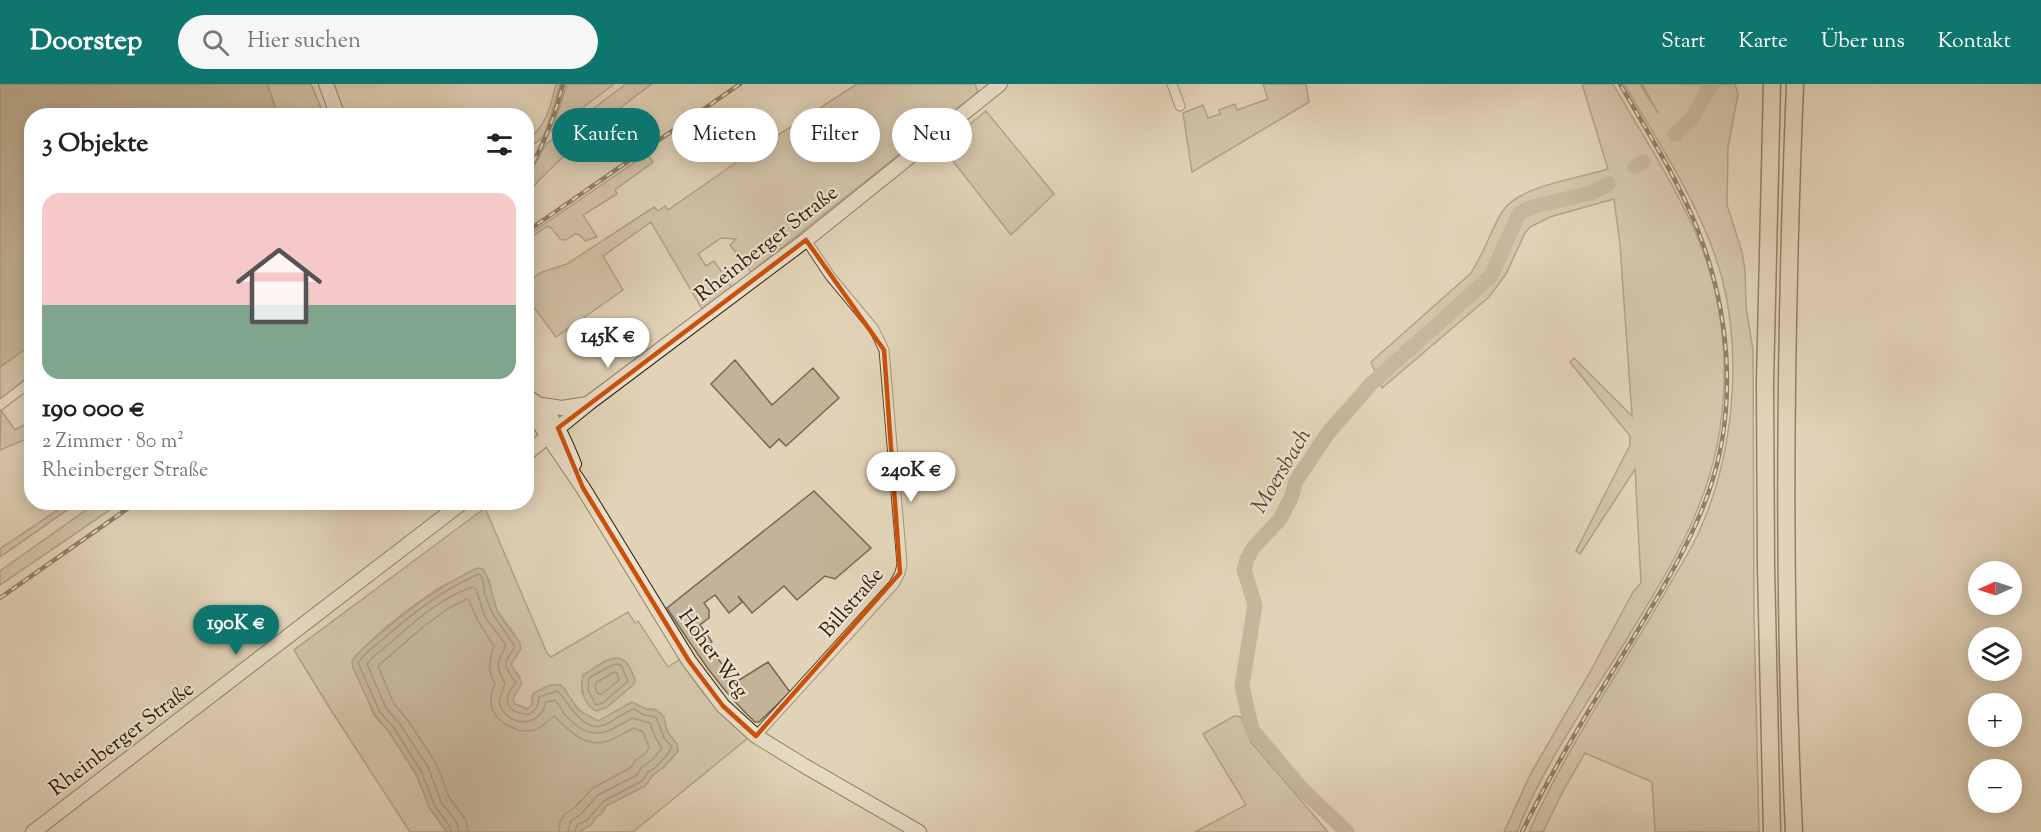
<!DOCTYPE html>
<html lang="de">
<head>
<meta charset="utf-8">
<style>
	:root { --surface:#fff; --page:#f6f6f6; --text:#222; --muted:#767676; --line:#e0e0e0; --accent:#0f766e }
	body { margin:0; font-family:"Sorts Mill Goudy",serif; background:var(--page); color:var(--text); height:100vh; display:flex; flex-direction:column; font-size:22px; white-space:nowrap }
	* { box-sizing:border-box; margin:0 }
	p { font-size:20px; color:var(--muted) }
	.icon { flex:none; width:33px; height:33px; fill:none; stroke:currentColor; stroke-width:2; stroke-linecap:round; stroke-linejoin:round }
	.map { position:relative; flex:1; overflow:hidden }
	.panel { position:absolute; left:24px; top:24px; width:510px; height:402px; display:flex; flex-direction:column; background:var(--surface); border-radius:24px; box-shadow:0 3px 15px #0003 }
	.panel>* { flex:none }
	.guide { position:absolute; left:552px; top:24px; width:570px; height:54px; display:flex; gap:12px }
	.needle { width:39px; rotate:267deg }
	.controls { position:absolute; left:1968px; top:477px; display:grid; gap:12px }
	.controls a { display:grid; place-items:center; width:54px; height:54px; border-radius:50%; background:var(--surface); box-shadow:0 3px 15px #0003; font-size:30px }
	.price { position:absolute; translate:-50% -51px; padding:0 14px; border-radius:21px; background:#fff; color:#222; font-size:20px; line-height:39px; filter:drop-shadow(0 2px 3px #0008) }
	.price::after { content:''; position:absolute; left:50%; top:36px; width:18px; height:14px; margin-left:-9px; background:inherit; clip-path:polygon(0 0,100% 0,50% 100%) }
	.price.active { background:var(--accent); color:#fff }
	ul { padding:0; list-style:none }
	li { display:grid; align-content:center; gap:12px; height:318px; padding:0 18px }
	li+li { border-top:2px solid var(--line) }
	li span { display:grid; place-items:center; height:186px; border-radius:18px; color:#555 }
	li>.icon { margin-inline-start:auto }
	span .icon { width:108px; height:108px; fill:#fffc; stroke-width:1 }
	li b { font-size:26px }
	h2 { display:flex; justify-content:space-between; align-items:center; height:72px; padding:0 18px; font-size:26px }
	.tag { padding:0 21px; border-radius:27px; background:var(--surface); box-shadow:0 3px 15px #0003; font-size:21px; line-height:54px }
	.tag.active { background:var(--accent); color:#fff }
	header { display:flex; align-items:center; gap:36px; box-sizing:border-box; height:84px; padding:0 30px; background:var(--accent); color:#fff }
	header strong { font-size:28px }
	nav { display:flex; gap:33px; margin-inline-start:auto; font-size:21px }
	.search { width:420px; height:54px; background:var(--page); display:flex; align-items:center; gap:15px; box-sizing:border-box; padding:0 21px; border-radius:33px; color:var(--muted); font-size:22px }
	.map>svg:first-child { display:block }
	.green { fill:#c3b499; stroke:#78684e; stroke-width:1.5; fill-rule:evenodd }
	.water { fill:#a5957b; stroke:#75654b; stroke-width:1.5 }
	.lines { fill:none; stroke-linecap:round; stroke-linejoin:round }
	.shore { stroke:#6a5840; stroke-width:1.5 }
	.river { stroke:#a5957b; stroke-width:15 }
	.minor-casing { stroke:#5b4a31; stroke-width:11 }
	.secondary-casing { stroke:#2e1c04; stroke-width:16 }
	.motorway-casing { stroke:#2e1c04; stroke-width:19 }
	.minor { stroke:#ece2d1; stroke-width:9 }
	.secondary { stroke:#ece2d1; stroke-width:14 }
	.motorway { stroke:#e2d3b8; stroke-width:16 }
	.rail-casing { stroke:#2e1c04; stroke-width:4.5 }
	.rail { stroke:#ece2d1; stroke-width:2; stroke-dasharray:7; stroke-linecap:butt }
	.marked { fill:none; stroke:#cc500b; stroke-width:4.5; stroke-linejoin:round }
	.labels { text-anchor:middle; stroke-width:4.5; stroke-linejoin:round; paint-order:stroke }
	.street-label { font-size:21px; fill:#2e1c04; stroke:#ece2d1 }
	.water-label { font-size:22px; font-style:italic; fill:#58462e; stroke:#ece2d1 }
</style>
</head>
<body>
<header>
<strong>Doorstep</strong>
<div class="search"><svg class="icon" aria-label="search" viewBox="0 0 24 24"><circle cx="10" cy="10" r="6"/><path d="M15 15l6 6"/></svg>Hier suchen</div>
<nav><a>Start</a><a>Karte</a><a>Über uns</a><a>Kontakt</a></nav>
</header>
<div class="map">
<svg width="2041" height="748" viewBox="0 0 2041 748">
	<rect width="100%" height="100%" fill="#e2d3b8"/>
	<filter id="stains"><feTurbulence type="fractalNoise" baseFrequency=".00333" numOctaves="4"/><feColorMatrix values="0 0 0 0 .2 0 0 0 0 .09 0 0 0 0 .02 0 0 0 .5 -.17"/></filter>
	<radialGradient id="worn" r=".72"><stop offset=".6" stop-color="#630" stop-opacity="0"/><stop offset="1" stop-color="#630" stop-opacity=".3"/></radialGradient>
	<path class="green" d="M267,0H311L324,31H278Z
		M556,0H560L546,47L542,54L527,65V56C546,43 551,22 556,0Z
		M567,0H614L552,47Z
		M626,0H652C608,32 564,69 527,109V95L546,60Z
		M857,0H975L978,8L751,188L730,161L736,155L721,154L698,170L706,182L714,177L732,203L702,225L651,138L603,172L623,206L556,253L533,222L527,227V198L542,188L567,180L654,123L658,127L665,122L668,126L744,73Z
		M1263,0H1306L1309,18L1192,88L1183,29L1203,21L1208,34L1220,30L1219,26L1235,20L1237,26L1268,15Z
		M1582,0H1613C1644,54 1681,109 1703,167C1733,249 1731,344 1698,424C1680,470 1652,513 1627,555C1590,615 1542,683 1517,748H1504L1531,689L1590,588L1633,508L1641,499L1635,385L1580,470L1576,467L1630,361V352L1570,278L1574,274L1632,332L1620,161L1614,115L1550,133L1530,143L1525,149L1506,190L1489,213L1382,304L1371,278L1470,190C1485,169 1489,149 1502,128C1517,102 1580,94 1608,85Z
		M1624,0H1640L1658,29L1642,0H1735L1738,10L1728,63L1727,121L1742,168L1745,186L1746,223L1753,266L1754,531L1759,748H1655L1652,698L1585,669L1563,707L1543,748H1529C1566,664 1620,587 1666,507C1676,489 1688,471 1697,452C1733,376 1743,275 1722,194C1703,124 1660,62 1624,0Z
		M986,27L1054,110L1011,151L942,63Z
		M647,70L653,78L615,106L617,110L583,131L597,153L585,157L580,151L575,150L566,156L560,155L553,146L548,142L527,156V152Z
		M31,261V290L0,316V283Z
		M735,276L772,321L813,284L839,314L786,362L779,355L770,364L711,300Z
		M1,326L15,346L31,337V353L0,366Z
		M814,407L871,464L835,495L825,492L797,516L784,502L752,529L738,512L742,518L729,529L715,511L704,519L709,526V534L700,541L712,558L708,562L736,598L768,578L790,608L759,638H755C719,605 694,565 667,524Z
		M68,419H77L0,473V465Z
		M96,419H120L0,501V487Z
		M485,424L547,569L551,573L628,528L635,539L638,537L668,583L680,575C700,607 719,630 748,654L633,748H579L592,740L595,734L601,730L606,722L645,702L652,692L664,683L678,667L677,660L669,652L666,644L665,637L654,625H646L632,618C624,623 607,636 598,637C584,637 568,611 560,601C550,600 539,604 532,612V621L528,625L515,620L513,615L520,593L512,584L511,580L518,569L516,553L497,526L491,510L489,495L469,488C460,496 446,499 436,506C406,526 374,550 352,577L374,631L389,648L416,690L430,725L447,748H410L329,623L294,566ZM632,590L635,594L582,609L583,591Z
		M1234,632L1241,633L1251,658L1328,748H1195L1246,721L1203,650Z"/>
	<path class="water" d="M0,0H267L278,31L32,32L31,261L0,283Z
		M477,484L483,485C489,491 493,516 497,526C502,539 514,548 520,559L521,565L511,580L522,599L513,615L515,620L528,625L532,621L534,609L551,601H560L564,604L578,626L598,637L632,618L646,625L657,626L664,633L667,647L677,660L678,667L664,683L652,692L645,702L606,722L601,730L595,734L592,740L579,748H447L430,725L416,690L389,648L375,631L353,584L352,577C359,566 369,559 379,551C409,524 441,502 477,484Z
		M615,574C627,573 632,586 635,597L633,601L606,624L596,627C583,620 580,605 583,591L605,577Z"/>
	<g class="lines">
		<path class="shore" d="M616,580L621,581L628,597L603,619L596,621L588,606L589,594L608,583Z
			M614,588L617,589L619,596L602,610H598L595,604L596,599Z
			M451,748L450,743L435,722L421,687L394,644L380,628L358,579C364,569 374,563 382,556C411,530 443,505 479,490L482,493L485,511L492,529L514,561V565C501,581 505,583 516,599C513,603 509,607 508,611C503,625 520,631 530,630L537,624L539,613L557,607C569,617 582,650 604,641C615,637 623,628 634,625L644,631L656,633L664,654L672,663L666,672L655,684L648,688L642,697L604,717L587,736L577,741L575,748
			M459,748L457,739L441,718L428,683L400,640L386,624L367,580L373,573C404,549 434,515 473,503L476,505L485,533L506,561C498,578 494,581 505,599L499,617C504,642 539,647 546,618L555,616C560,622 563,630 569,635C593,659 608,648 632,634L650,639L655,653L662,664L653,675L642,683L637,691L598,711L581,730L571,737L568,748
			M468,748L466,736L449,713L436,679L407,635L394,620L378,582L423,543L449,524L467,515L469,517L478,537L494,562C489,576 487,586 495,600C486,620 492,634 511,643C519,647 527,648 535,646C543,643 548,636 554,632C568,646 586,665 608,657C617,654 625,648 634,644L643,648L649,663L646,669L636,676L630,684L593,704L575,723L565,730L560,738L559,748"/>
		<path class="river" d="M1675,50L1692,34L1712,0
			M1635,83L1643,78
			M1347,748L1304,707L1252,646L1242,602L1255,521L1244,486L1247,475L1253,464L1280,435L1291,414L1296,397L1328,349L1371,300L1491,192L1519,130L1531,123L1591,109L1608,100"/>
		<g class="minor-casing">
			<path id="minor" d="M1172,0L1180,22
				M0,321L32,297
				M756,652L894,500L900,489L902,480L884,266L874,245L830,192L806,156"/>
		</g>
		<g class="secondary-casing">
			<path id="secondary" d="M326,0L338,32
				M526,312C554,328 562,351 574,380
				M526,320L583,404L689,577L723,622L756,652L803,681L919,748
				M542,321L562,324L587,320
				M526,370L589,319L806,156L1000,0
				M33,748L463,418"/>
		</g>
		<g class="motorway-casing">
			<path id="motorway" d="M1772,748L1766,482L1765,298L1772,0
				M1794,748C1782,499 1785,249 1795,0"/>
		</g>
		<use href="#minor" class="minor"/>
		<use href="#secondary" class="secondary"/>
		<use href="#motorway" class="motorway"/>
		<g class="rail-casing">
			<path id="rail" d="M526,90C544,62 555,32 563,0
				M526,148L740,0
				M0,514L137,418
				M1522,748C1555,680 1595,616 1635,551C1662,506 1690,460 1708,410C1737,329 1731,237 1702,157C1682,101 1649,51 1620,0"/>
		</g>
		<use href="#rail" class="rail"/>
	</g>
	<path d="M0 0H2041V748H0ZM806,156L884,266L900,489L756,652L723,622L689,577L583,404L558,344Z" fill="#e2d3b8" fill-opacity=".55" fill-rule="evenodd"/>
	<path class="marked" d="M806,156L884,266L900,489L756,652L723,622L689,577L583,404L558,344Z"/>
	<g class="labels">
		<g class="street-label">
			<text transform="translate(766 159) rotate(-38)" y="7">Rheinberger Straße</text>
			<text transform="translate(851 518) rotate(-49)" y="7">Billstraße</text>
			<text transform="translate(714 569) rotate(54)" y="7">Hoher Weg</text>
			<text transform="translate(121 654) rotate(-37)" y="7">Rheinberger Straße</text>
		</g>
		<g class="water-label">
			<text transform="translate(1280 386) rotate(-59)" y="8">Moersbach</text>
		</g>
	</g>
	<rect width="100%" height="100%" filter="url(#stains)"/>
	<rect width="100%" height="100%" fill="url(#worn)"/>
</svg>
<div class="controls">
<a><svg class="needle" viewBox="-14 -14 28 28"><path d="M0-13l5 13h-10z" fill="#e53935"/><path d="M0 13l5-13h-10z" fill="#767676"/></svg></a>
<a><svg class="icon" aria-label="layers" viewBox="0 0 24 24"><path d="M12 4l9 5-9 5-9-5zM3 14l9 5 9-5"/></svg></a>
<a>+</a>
<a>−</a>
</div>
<b class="price" style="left:608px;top:285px">145K €</b>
<b class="price" style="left:911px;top:419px">240K €</b>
<b class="price active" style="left:236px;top:572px">190K €</b>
<div class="guide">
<a class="tag active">Kaufen</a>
<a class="tag">Mieten</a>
<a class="tag">Filter</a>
<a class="tag">Neu</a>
</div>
<section class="panel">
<h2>3 Objekte<svg class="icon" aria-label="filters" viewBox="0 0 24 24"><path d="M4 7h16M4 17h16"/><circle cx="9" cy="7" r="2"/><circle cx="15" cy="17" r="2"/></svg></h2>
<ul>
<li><span style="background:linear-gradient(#f6c9c9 60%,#7fa58c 0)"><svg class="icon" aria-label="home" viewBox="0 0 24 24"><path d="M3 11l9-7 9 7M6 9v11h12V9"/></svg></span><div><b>190 000 €</b><p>2 Zimmer · 80 m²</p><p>Rheinberger Straße</p></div></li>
</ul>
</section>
</div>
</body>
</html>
